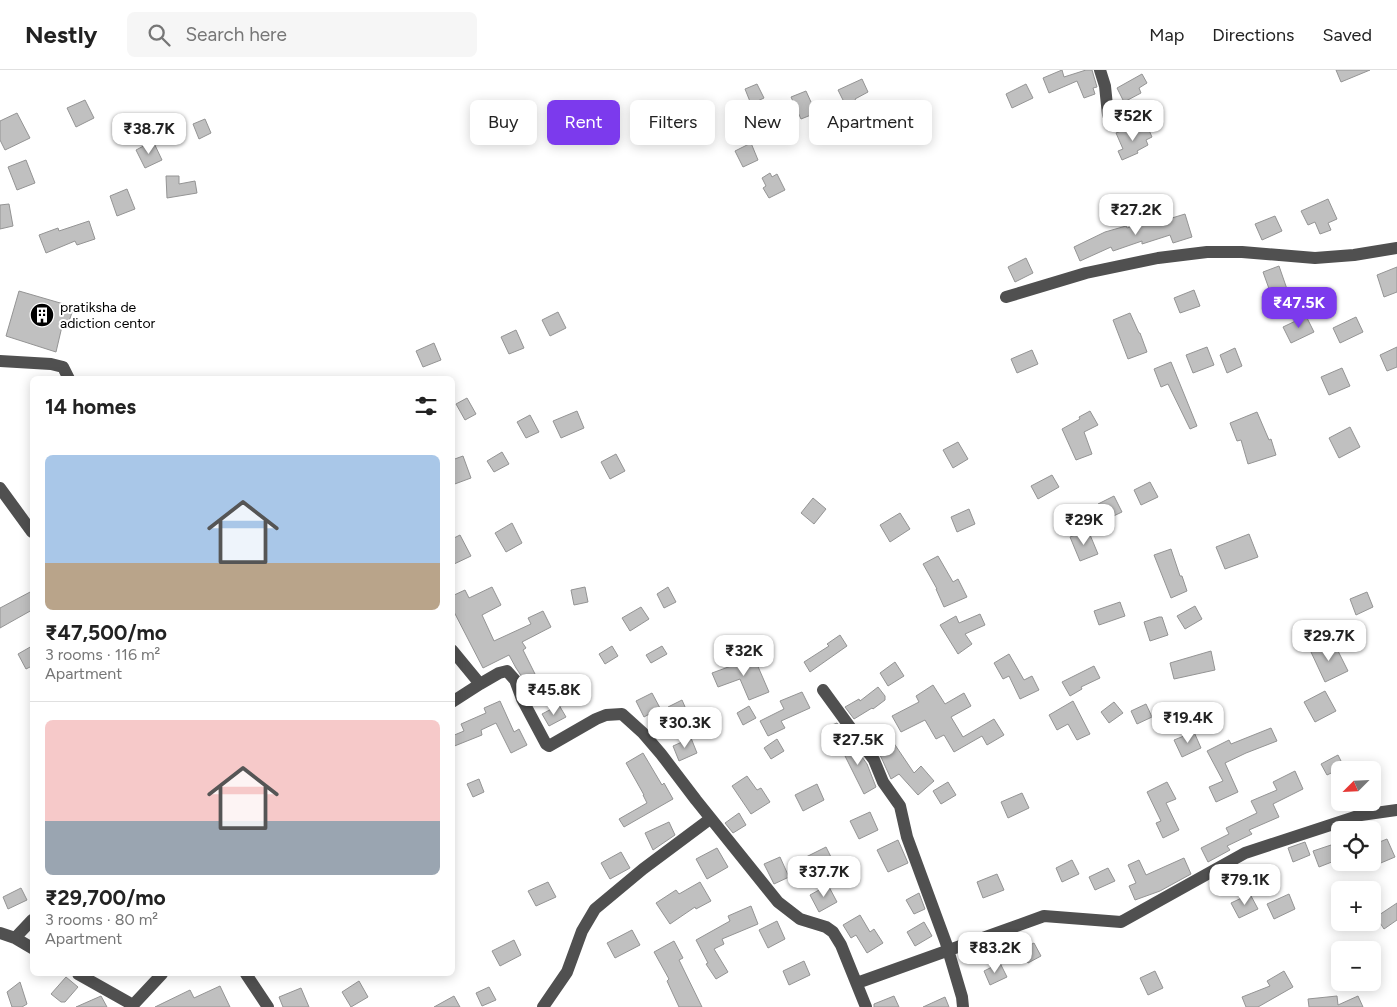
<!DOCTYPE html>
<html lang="en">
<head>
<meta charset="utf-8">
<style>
	:root { --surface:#fff; --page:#f6f6f6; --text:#222; --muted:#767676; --line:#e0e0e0; --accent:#7c3aed }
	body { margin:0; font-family:Figtree,sans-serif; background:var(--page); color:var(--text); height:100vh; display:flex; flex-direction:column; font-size:19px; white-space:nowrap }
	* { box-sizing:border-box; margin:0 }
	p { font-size:16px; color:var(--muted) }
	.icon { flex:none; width:28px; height:28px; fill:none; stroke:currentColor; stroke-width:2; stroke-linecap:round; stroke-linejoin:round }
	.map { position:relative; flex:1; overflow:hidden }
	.drawer { position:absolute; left:30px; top:306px; width:425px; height:600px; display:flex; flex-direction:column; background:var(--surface); border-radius:8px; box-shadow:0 2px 12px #0003 }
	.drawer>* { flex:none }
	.top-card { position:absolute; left:470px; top:30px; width:475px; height:45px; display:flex; gap:10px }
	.needle { width:32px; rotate:246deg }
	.tools { position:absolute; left:1331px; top:691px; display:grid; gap:10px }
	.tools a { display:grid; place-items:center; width:50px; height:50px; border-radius:8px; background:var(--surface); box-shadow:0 2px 12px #0003; font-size:25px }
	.price { position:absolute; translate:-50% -42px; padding:0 11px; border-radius:10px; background:#fff; color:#222; font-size:16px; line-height:32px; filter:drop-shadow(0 1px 2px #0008) }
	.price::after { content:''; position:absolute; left:50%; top:30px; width:15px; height:11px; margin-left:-8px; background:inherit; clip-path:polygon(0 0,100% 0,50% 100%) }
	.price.current { background:var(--accent); color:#fff }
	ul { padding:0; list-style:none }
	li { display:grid; align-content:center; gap:10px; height:265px; padding:0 15px }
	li+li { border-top:1px solid var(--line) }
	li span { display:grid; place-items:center; height:155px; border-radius:8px; color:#555 }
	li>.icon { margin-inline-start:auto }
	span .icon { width:90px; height:90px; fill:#fffc; stroke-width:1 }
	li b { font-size:21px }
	h2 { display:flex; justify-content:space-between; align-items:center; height:60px; padding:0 15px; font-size:21px }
	.chip { padding:0 18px; border-radius:8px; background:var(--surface); box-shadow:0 2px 12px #0003; font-size:18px; line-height:45px }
	.chip.current { background:var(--accent); color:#fff }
	header { display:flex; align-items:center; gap:30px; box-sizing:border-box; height:70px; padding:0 25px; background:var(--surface); border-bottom:1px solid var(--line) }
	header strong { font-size:24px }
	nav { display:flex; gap:28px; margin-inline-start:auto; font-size:18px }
	.search { width:350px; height:45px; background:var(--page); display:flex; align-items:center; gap:12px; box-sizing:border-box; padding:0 18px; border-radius:8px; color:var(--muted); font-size:19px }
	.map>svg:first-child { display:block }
	.building { fill:#c0c0c0; stroke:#949494 }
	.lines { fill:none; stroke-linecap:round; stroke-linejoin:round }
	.minor { stroke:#505050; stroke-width:12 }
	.labels { text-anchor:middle; stroke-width:4; stroke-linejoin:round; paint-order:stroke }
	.poi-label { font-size:14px; fill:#000; stroke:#fff; text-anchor:start }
</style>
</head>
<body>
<header>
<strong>Nestly</strong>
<div class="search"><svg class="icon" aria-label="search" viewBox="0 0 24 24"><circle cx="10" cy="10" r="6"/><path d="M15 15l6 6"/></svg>Search here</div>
<nav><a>Map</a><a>Directions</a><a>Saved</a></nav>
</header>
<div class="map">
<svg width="1397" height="937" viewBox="0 0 1397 937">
	<rect width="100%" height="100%" fill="#fff"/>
	<path class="building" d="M1062,0L1064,7L1086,0H1092L1097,17L1093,18L1095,24L1084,28L1077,11L1049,23L1043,8Z
		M1336,0H1370L1341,12Z
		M1142,4L1147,13L1139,18L1141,23L1124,32L1117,18Z
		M862,9L868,22L855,29L858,35L848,40L838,20Z
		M757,14L764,28L751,34L745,19Z
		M1026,14L1033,28L1012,38L1006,24Z
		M806,21L816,43L801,49L791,27Z
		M85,30L94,48L76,57L67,38Z
		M17,43L30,68L5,80L0,70V51Z
		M205,49L211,63L199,69L193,54Z
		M1128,58L1130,63L1139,58H1143L1144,60L1148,58L1152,67L1146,70L1148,75L1137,81L1138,83L1122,90L1118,81L1123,79L1116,63Z
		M153,71L162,90L145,98L136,80Z
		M751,73L758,90L743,97L735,81Z
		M26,90L35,113L17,120L8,97Z
		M770,103L772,107L777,104L785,120L769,128L763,118L766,116L762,108Z
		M166,106H179V114L195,111L197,123L167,128Z
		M127,119L135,139L117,146L110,126Z
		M1328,129L1337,149L1328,153L1331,160L1320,164L1315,152L1308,155L1301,141Z
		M9,134L13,156L0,159V135Z
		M1185,144L1192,167L1173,173L1170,165L1142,174V171L1113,181L1111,177L1080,191L1074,177L1105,162L1126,156L1127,158L1158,148L1159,152Z
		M1275,146L1282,161L1262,170L1255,154Z
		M89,151L95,169L77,175L75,171L46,183L39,165L58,158L59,161Z
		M1026,188L1033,203L1015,212L1008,197Z
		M1279,196L1288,222L1272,227L1263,202Z
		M1397,197V222L1384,227L1377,205Z
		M1194,220L1200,236L1180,243L1174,228Z
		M19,221L74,237L68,254L63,252L56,282L6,266Z
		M558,242L566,258L550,266L542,250Z
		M1130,243L1139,263H1140L1147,282L1128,289L1113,250Z
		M1306,246L1314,262L1291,273L1283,257Z
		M1356,247L1363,262L1340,273L1333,258Z
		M516,260L524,278L509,284L501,267Z
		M434,273L441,290L423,297L416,281Z
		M1207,277L1214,295L1193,303L1186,285Z
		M1397,277V297L1387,301L1380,285Z
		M1235,278L1242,296L1227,303L1220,285Z
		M1032,280L1038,294L1017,303L1011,289Z
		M1171,292L1197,356L1190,359L1168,314L1161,317L1154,299Z
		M1342,298L1350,316L1329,325L1321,307Z
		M467,328L476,344L465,350L456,334Z
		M577,341L584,358L561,368L553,351Z
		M1090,341L1098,355L1084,362L1092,384L1076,390L1062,359L1080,349L1079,347Z
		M1257,342L1269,370L1271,369L1276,385L1248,394L1241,370L1237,371L1230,353Z
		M530,345L539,362L526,368L517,352Z
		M1350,357L1360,377L1339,388L1329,368Z
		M958,372L968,389L953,398L943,380Z
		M502,382L509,394L494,402L487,391Z
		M616,384L625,401L610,409L601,392Z
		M463,386L471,408L452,415V390Z
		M1052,405L1059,417L1038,429L1031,416Z
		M1150,412L1158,427L1141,435L1134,420Z
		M1114,426L1122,442L1105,450L1098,434Z
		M813,428L826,439L814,454L801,443Z
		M969,439L975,454L957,462L951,447Z
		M900,443L910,459L890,472L880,455Z
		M512,453L522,473L506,482L495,463Z
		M1088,460L1098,484L1080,491L1070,467Z
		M1249,464L1258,487L1225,499L1216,477Z
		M460,465L471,486L452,495V469Z
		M1171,479L1180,506H1182L1187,521L1171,528L1154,485Z
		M938,486L953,512L958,509L967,527L944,537L936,519H937L923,494Z
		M492,517L501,535L482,545L494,571L531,554L528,548L543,541L551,557L522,572L526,578L523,580L538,610L526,616L522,607L516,598L509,585L483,598L452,538V526L465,520L469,528Z
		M585,517L588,532L574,535L571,520Z
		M668,517L676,532L664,538L657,524Z
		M32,521V540L0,558V538Z
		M1367,522L1373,537L1356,545L1350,529Z
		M1120,532L1125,546L1099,555L1094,541Z
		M1195,536L1202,549L1185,559L1177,546Z
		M641,537L649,549L630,561L622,548Z
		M980,544L985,555L965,564L972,574L958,584L940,555L956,546L959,553Z
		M1159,547H1162L1168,565L1150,571L1144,552Z
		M840,565L847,576L810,602L804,592L829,576L827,574Z
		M1333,571L1348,601L1325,612L1311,582Z
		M32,576V596L26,599L18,584Z
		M612,576L618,586L605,594L599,584Z
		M662,576L667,584L651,593L646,585Z
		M1211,581L1215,600L1174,609L1170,593Z
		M1009,584L1024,610L1032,606L1039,620L1020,629L1009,606L1003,609L994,593Z
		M753,585L769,622L749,630L740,609L718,617L712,603L742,592L741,590Z
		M895,592L904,606L888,616L880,603Z
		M1094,596L1100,608L1081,617L1082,619L1070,626L1062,612Z
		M933,615L945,634L964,623L971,636L951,647L963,667L994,649L1004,665L987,675L982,666L954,682L944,665L936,669L925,650L901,662L892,646L919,632L916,626Z
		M878,617L885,626V630L873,639L872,638L854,649L845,637L859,629L860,631Z
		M1325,621L1336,641L1315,652L1304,632Z
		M802,622L810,638L781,651L785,658L768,666L760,651L784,639L780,631Z
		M652,623L660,638L644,647L636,631Z
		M682,630L689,646L676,652L668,637Z
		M500,631L514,662L519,659L527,675L511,683L496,653L481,660L482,665L452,677V666L464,661L461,654L486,643L484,638Z
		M1073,631L1090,664L1077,670L1068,654L1057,660L1049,645Z
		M1114,632L1123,643L1109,653L1101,642Z
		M1146,634L1152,647L1137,654L1131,641Z
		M559,635L566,647L549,656L542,644Z
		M749,636L756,648L743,655L737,643Z
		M837,653L843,662L832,670L827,657Z
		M1271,658L1277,671L1246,683L1225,693L1238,722L1216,732L1209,717L1223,711L1207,681L1229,670L1231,674Z
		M1194,662L1201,678L1182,687L1174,670Z
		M887,663L914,703L921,696L934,711L918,725L899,704L891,709L881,687L872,673Z
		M691,668L697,683L679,691L673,676Z
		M777,669L784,681L771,689L764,678Z
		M849,669L867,694L876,717L864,724L839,674Z
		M643,683L662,715L664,713L673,729L624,757L619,749L647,733L643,725H644L626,693Z
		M1338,685L1344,697L1327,705L1321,694Z
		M1295,701L1303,719L1273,734L1279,747L1249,760L1252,764L1227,776L1230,780L1208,792L1201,778L1229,764L1226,758L1257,743L1251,731L1277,720L1273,712Z
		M747,706L757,720L761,718L770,732L751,744L732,716Z
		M479,709L484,722L473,727L467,714Z
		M948,712L956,725L941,734L933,721Z
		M1167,712L1176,729L1166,733L1179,760L1163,768L1156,753L1161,751L1147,722Z
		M817,714L824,730L803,741L795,725Z
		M1022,723L1029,738L1008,748L1001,732Z
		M870,742L878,760L859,769L850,751Z
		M739,743L746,755L733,763L725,753Z
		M669,752L675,765L653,780L645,763Z
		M1387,769L1395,787L1376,795L1372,787V775Z
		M898,770L908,793L888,802L877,780Z
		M1305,772L1310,785L1293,792L1288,778Z
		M1331,775L1337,790L1319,797L1313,781Z
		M826,777L833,791L812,803L804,788Z
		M717,778L728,797L707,809L696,789Z
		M621,782L630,798L610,809L601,793Z
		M780,787L789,807L774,814L764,794Z
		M1184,788L1191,804L1160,821L1135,830L1129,816L1136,813L1128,795L1139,790L1146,805Z
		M1072,790L1079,804L1062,812L1056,798Z
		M1108,798L1115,811L1095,820L1089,807Z
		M997,804L1004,820L983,828L977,812Z
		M548,812L556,827L536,836L528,821Z
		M700,812L711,831L696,839L695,837L670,854L656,833L676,820L679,824Z
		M828,815L837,832L819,842L810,825Z
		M21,818L27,830L8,839L3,827Z
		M919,823L925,839L914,844L906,830Z
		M1250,824L1258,839L1239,848L1231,833Z
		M1289,824L1295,839L1274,849L1267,834Z
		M1397,833V850L1384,859L1376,847Z
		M751,836L758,854L722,869L724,874L714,879L728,902L716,909L706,894L708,893L696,870L730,851L728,846Z
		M860,845L870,862L874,859L883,873L867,883L856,865L851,868L843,855Z
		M777,851L785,869L768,878L759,860Z
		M924,852L932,866L915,876L907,862Z
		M632,860L640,875L615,888L607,873Z
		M514,870L521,885L500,896L492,881Z
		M674,871L683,888L679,890L702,937H679L667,911L669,909L654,882Z
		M1034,873L1041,886L1028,893L1020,880Z
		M804,891L810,905L789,915L783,901Z
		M1000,893L1007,907L990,915L984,901Z
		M1155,901L1163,918L1148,925L1140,908Z
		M1284,901L1293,917L1258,937H1246L1242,927L1270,916L1267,911Z
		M66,907L78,917L65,932H61L51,924Z
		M359,911L368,927L351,937L342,922Z
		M20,912L27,934L22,937H12L7,922Z
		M220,916L230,937H155L190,920L194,928Z
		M489,917L496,930L482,936L476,923Z
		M301,918L309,937H283L279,927Z
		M101,926L107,937H76Z
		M454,926L460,937H434Z
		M894,926L899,937H874V934Z
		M1337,926L1338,935L1358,926L1363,937H1309L1308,929Z
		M945,927L949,937H923Z"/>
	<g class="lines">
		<path class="minor" d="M1100,0L1105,16L1108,45
			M1006,227L1086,203L1158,188L1207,182H1242L1315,188L1354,185L1397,178
			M0,291L51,294L63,297L69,309
			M0,418L32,462
			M452,580L480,614L452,632
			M480,614L499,603L507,601L515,610L522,629L546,674L549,676L596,649L606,645L622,644L643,663L661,684L696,730L778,832L800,849L826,857L833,862L841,875L866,937
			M823,620L874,690L883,712L900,736L907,767L946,873L962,927L963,937
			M0,863L15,868L32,850
			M15,868L32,878
			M78,904L133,935L132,937
			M246,904L268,937
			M857,913L1044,846L1121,852L1245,783L1361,745L1397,740
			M133,935L162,904
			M543,937L567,902L582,861L595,839L643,799L710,749"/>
	</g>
	<defs>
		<g id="building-disc" transform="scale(1.25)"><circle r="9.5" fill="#000" stroke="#fff"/><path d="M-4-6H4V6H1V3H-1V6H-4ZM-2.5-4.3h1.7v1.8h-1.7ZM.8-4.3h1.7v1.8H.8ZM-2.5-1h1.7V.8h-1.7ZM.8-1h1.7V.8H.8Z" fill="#fff"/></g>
	</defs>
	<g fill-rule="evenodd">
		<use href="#building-disc" x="42" y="245"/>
	</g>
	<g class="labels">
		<g class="poi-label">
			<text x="60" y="242">pratiksha de<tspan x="60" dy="16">adiction centor</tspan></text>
		</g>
	</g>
</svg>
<div class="tools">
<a><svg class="needle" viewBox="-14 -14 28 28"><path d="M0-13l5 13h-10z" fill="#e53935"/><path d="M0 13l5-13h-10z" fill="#767676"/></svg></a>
<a><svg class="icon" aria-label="locate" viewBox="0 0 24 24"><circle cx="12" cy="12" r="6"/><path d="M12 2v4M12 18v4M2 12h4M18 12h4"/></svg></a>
<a>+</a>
<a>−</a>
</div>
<b class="price" style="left:1133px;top:72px">₹52K</b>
<b class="price" style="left:149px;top:85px">₹38.7K</b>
<b class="price" style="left:1136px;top:166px">₹27.2K</b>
<b class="price current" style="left:1299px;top:259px">₹47.5K</b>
<b class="price" style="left:1084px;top:476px">₹29K</b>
<b class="price" style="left:1329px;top:592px">₹29.7K</b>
<b class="price" style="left:744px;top:607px">₹32K</b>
<b class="price" style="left:554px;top:646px">₹45.8K</b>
<b class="price" style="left:1188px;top:674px">₹19.4K</b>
<b class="price" style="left:685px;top:679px">₹30.3K</b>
<b class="price" style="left:858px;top:696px">₹27.5K</b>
<b class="price" style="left:824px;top:828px">₹37.7K</b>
<b class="price" style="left:1245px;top:836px">₹79.1K</b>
<b class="price" style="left:995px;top:904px">₹83.2K</b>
<div class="top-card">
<a class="chip">Buy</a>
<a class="chip current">Rent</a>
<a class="chip">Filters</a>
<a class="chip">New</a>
<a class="chip">Apartment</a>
</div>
<section class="drawer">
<h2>14 homes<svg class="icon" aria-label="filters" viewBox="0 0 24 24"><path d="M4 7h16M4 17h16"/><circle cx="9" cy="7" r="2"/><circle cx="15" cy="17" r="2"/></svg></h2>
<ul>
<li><span style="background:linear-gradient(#a9c7e8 70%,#b9a48a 0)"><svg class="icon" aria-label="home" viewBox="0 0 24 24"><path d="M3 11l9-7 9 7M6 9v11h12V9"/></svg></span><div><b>₹47,500/mo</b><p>3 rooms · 116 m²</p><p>Apartment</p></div></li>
<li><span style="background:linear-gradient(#f6c9c9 65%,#9aa5b1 0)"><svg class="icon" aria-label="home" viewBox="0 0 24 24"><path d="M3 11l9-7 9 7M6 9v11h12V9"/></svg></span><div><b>₹29,700/mo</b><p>3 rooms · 80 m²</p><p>Apartment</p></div></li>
</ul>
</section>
</div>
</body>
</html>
